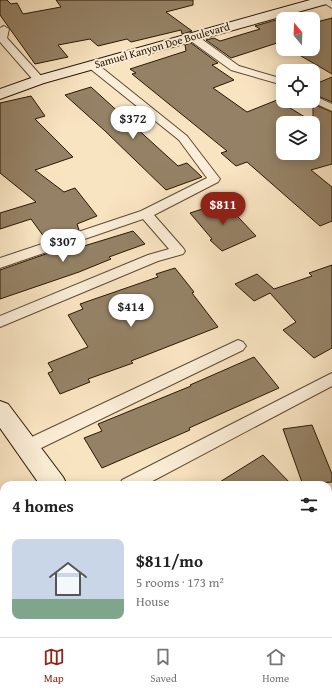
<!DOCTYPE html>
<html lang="en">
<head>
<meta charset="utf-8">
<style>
	:root { --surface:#fff; --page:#f6f6f6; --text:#222; --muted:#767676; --line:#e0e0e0; --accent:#8f2418 }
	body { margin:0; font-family:"Gentium Book Plus",serif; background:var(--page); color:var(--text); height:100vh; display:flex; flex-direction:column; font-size:15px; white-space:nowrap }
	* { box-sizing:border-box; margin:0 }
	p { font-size:13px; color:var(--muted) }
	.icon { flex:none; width:22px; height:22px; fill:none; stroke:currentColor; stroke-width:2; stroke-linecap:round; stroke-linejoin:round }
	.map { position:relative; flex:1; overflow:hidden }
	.panel { position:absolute; left:0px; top:481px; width:332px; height:156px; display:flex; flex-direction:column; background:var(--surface); border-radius:12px 12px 0 0; box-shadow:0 2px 10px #0003 }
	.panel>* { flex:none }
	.needle { width:26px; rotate:341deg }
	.tools { position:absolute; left:276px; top:12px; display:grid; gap:8px }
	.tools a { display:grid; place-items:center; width:44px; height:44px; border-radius:8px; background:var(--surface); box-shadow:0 2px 10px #0003; font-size:20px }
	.price { position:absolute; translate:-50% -34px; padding:0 9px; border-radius:14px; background:#fff; color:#222; font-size:13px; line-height:26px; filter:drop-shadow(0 1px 2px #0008) }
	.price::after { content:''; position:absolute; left:50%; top:24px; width:12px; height:9px; margin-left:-6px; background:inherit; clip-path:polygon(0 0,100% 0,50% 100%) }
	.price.on { background:var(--accent); color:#fff }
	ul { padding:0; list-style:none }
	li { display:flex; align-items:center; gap:12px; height:100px; padding:0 12px }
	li+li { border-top:1px solid var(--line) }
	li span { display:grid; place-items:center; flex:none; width:112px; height:80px; border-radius:8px; color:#555 }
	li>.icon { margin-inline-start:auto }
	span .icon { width:48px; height:48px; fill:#fffc; stroke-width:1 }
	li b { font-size:17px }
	h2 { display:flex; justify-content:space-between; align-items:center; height:48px; padding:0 12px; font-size:17px }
	.menu { display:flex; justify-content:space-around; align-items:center; height:56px; border-top:1px solid var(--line); background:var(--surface); font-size:11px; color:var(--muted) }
	.menu a { display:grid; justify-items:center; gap:2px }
	.menu .on { color:var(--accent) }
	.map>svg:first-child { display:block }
	.building { fill:#958266; stroke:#281703; fill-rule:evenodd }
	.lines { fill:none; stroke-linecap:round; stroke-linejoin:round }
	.street-casing { stroke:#5c4a33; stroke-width:2 }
	.secondary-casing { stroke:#281703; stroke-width:2 }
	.street { fill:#fbedd7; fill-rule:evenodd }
	.secondary { fill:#fbedd7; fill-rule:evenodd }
	.labels { text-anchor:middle; stroke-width:4; stroke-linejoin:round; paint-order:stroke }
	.far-street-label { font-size:11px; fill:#281703; stroke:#fbedd7 }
</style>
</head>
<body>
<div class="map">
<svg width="332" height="637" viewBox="0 0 332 637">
	<rect width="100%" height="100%" fill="#f9e4c2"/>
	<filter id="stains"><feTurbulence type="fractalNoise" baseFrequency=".005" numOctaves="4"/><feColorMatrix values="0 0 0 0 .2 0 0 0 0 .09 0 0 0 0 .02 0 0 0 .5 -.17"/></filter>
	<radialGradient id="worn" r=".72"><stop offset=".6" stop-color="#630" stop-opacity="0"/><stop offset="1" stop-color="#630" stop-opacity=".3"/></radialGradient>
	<path class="building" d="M0,0H7L11,4L17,3L23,14L61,7L56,0H193V5L166,12L192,31L182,34L181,30L131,42L127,39L98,46L90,39L58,45L68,57L35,64L0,15Z
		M283,18V44L280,42L231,58L206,40L214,38L220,41L260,29L255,26Z
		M332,18V74L289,49H313V23Z
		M191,43L218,63L212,65L234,80L213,88L247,112L277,100L313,122V104L332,112V164L311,170L332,187V221L320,226L247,162L236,166L221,153L227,151L132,74L136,73L130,69L186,51L185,45ZM283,123H313V153H283Z
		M332,77V102L313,94V85Z
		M91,87L178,166L187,163L202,177L166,190L105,131L65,95Z
		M31,96L45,116L35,119L73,157L35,170L64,192L75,188L97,216L77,224L79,230L47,241L31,219L0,229V213L36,202L0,173V103Z
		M224,202L256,236L222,251L210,240L212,239L190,213Z
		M133,231L145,244L109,257L111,259L79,272L0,299V270L83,241L84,246Z
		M332,265V348L314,358L283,330L296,322L270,293L254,301L235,284L257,274L274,289L312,276L309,273Z
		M175,268L194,292L192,293L218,327L131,361L133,363L88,379L90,382L60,394L48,373L53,371L48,363L88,347L68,315L83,309L80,304L158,277L156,274Z
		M254,357L279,388L189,428L190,430L102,468L84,438L102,431L98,424L191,386L190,385Z
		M312,425L332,474V482L303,485L283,429Z
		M263,455L292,485H215Z"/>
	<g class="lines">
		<g class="street-casing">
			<path id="street" d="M319,0H330L332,1V8Z
				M4,26L9,29L7,38L43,78L44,80L43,82H35L0,42V28Z
				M192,34L196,35L239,66L283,79V85L231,70L188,39L187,37L188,35Z
				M92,62L96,63L187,136L220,179L218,182L154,215L183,248L185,251L183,254L158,261L0,327V316L148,255L169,249L143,219L0,268V258L141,211L207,178L179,140L88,67L87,65Z
				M313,95L332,104V111L310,101H313Z
				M238,340L243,342L246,346L243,350L33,452L27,454L21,452L18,447L21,442Z
				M332,373V386L145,485H119L122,480Z"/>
		</g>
		<g class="secondary-casing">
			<path id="secondary" d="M310,0H331L330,3L44,83L0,99V89L34,77Z
				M0,401L8,404L63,477L67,485H40L0,428Z
				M133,633H163L165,637H134Z"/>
		</g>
		<use href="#street" class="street"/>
		<use href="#secondary" class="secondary"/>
	</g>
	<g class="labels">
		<g class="far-street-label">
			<text transform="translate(162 45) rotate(-16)" y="4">Samuel Kanyon Doe Boulevard</text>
		</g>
	</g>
	<rect width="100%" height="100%" filter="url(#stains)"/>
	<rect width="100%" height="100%" fill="url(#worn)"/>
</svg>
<div class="tools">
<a><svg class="needle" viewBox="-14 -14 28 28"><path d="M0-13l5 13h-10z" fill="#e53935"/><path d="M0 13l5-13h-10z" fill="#767676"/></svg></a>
<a><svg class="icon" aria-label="locate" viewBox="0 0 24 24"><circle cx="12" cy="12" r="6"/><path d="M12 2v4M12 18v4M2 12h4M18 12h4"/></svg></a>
<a><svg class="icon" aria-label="layers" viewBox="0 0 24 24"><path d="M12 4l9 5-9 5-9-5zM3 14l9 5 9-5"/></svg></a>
</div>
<b class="price" style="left:133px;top:140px">$372</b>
<b class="price on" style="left:223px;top:226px">$811</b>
<b class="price" style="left:63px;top:263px">$307</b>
<b class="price" style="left:131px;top:328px">$414</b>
<section class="panel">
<h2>4 homes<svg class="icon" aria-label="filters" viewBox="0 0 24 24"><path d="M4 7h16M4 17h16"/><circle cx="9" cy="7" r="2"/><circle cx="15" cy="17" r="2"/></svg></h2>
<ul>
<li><span style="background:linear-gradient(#c9d6e8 75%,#7fa58c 0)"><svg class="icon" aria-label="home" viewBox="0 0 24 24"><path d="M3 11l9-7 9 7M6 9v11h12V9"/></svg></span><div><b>$811/mo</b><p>5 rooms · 173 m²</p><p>House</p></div></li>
</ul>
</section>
</div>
<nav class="menu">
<a class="on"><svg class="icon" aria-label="map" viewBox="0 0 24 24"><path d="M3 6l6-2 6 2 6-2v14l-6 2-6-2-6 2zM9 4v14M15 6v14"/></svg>Map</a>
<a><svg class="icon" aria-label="saved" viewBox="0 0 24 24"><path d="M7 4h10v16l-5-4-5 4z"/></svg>Saved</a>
<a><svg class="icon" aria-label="home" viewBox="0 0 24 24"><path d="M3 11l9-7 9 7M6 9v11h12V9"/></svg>Home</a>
</nav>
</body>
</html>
